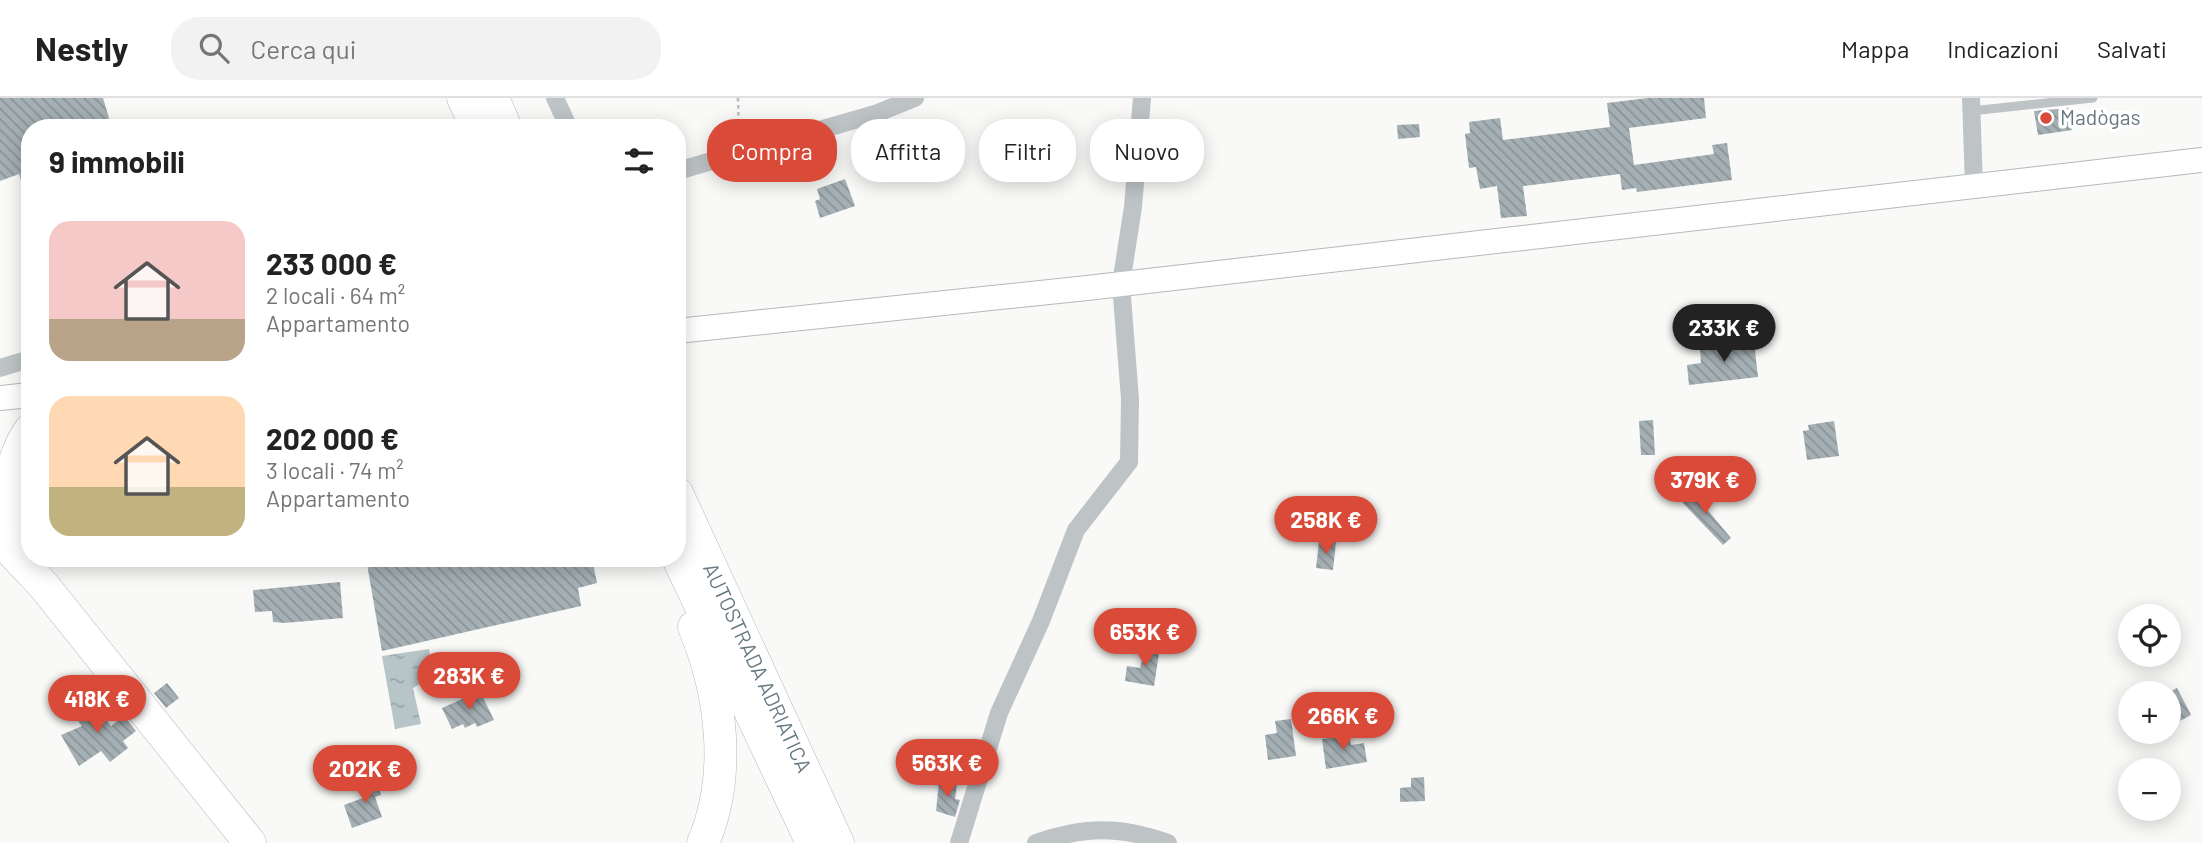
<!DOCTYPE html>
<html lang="it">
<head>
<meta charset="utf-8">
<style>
	:root { --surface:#fff; --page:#f2f2f2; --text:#222; --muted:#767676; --line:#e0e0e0; --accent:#d94a38 }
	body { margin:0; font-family:Barlow,sans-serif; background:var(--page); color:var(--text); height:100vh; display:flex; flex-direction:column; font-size:26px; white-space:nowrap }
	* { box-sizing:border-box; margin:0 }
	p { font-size:23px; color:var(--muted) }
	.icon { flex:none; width:38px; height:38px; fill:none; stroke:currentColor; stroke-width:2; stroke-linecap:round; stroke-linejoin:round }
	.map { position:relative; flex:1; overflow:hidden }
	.drawer { position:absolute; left:21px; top:21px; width:665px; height:448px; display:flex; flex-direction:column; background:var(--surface); border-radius:28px; box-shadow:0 4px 18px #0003 }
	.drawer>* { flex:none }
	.banner { position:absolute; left:707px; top:21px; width:665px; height:63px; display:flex; gap:14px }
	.tools { position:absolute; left:2118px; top:506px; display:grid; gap:14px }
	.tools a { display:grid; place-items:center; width:63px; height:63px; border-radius:50%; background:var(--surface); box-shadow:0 4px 18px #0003; font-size:35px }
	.price { position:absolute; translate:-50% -60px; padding:0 16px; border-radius:24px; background:var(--accent); color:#fff; font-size:23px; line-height:46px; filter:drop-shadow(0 2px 4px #0008) }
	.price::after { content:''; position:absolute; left:50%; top:42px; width:21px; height:16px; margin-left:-10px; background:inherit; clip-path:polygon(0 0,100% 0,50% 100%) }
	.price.active { background:#222; color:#fff }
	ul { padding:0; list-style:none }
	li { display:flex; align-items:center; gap:21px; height:175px; padding:0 28px }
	li span { display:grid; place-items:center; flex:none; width:196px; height:140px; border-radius:21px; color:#555 }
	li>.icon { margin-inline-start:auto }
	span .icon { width:84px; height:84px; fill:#fffc; stroke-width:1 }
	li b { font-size:30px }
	h2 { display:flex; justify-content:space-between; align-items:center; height:84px; padding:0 28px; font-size:30px }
	.pill { padding:0 24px; border-radius:28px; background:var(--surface); box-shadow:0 4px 18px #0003; font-size:24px; line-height:63px }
	.pill.active { background:var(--accent); color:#fff }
	header { display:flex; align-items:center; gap:42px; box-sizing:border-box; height:98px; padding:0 35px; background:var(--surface); border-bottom:2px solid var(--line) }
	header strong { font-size:33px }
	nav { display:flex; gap:38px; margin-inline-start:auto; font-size:24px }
	.search { width:490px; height:63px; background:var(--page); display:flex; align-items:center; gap:18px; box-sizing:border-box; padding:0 24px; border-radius:28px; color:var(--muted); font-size:26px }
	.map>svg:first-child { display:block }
	.water { fill:url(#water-ripples) }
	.building { fill:url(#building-back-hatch) }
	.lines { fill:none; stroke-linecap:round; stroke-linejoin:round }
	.secondary-casing { stroke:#b3babd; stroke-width:26 }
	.highway-casing { stroke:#b4b9bb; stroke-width:33 }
	.path { stroke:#b9bdbf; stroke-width:2.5; stroke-dasharray:3.5 3.5; stroke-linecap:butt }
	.lane { stroke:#bec4c6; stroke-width:9 }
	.street { stroke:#bec4c6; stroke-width:18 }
	.secondary { stroke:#fff; stroke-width:24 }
	.highway { stroke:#fff; stroke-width:32 }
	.poi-dot { fill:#d94a38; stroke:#fff; stroke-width:2.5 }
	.labels { text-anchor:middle; stroke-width:7; stroke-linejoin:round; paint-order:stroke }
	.poi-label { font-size:21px; fill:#667880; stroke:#fff; text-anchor:start }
	.street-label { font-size:21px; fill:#667880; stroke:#fff }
</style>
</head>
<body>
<header>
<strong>Nestly</strong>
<div class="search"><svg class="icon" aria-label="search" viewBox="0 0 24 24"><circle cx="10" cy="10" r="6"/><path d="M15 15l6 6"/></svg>Cerca qui</div>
<nav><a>Mappa</a><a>Indicazioni</a><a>Salvati</a></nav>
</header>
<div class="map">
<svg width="2202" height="745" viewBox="0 0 2202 745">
	<defs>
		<pattern id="water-ripples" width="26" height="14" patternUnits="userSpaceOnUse" patternTransform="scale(1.75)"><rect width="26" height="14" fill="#b8c5c8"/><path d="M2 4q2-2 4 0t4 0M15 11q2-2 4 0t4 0" fill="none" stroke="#99a5a8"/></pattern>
		<pattern id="building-back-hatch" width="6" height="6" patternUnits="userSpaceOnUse" patternTransform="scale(1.75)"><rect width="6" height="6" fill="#a5b0b4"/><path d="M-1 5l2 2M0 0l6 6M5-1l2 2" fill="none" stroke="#8a9498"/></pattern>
	</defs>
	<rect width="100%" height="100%" fill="#f9f9f7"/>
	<path class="water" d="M429,551L434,578L413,590L421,626L395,631L382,558Z"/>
	<path class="building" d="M0,0H103L112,30H30L27,102L19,76L0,83Z
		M1648,0H1704L1706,20L1629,30L1634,67L1714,56L1712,47L1727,45L1732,82L1637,94L1636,90L1622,92L1620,76L1523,88L1527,118L1501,120L1497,88L1480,91L1476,69L1469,70L1465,36L1470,35L1469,24L1500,20L1503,42L1610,29L1607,5Z
		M2069,10L2072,32L2038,37L2034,13Z
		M1419,26L1420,39L1398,41L1397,27Z
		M1157,49H1172L1171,60L1181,55L1179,77H1169V82H1155V76H1147L1156,69Z
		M845,81L855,108L820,120L815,103L820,101L817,91Z
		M1754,244L1758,279L1689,287L1687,267L1701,265L1700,251Z
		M1653,322L1655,357H1641L1639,323Z
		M1834,323L1839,358L1807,362L1803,333L1809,332L1808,327Z
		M1690,391L1731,440L1723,447L1679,401Z
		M1319,444H1336L1333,472L1316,470Z
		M366,460H592L597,485L578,490L581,508L382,553Z
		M340,484L343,520L284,525L273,524L272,513L255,514L253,492Z
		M1146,546L1160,549L1154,588L1125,583L1127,568L1140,570Z
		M167,585L179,600L166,610L154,595Z
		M2177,590L2191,617L2178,624L2168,604L2167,595Z
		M480,593L494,622L477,629L475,625L465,630L463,626L452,631L442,610Z
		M91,602L111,628L124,618L136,633L123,643L128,650L110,664L101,653L79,668L61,637L82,628L73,616Z
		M1291,621L1296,658L1268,662L1265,637L1277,635L1275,623Z
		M1349,637L1351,647L1364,645L1367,664L1326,671L1322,641Z
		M375,679L381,697L375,699L382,719L352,730L344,707L363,700L358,686Z
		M1424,679L1425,703L1400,704V690L1411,689V680Z
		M939,684L957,686L955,701L960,702L955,719L936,713Z"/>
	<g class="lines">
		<g class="secondary-casing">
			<path id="secondary" d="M677,233L1087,190L2202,62
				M0,300L30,297"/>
		</g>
		<g class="highway-casing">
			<path id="highway" d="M463,0L477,30
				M493,0L506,30
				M30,332C12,357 6,393 13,423C16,435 24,447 30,458
				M677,395L838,745
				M0,441L44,488L250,745
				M677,458L812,745
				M694,529C722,596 732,678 703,745"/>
		</g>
		<path class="path" d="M738,0L739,39"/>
		<path class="lane" d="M1971,13L2093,0"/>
		<path class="street" d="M555,0L569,30
			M1971,0L1974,89
			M677,73L875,16L915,0
			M0,270L30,261
			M959,745L999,615L1041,523L1076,432L1129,364L1130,301L1121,186L1133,109L1142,0
			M1036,745C1085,728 1120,728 1168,745"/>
		<use href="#secondary" class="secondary"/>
		<use href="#highway" class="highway"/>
	</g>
	<circle class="poi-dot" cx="2046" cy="20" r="7"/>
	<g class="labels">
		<g class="poi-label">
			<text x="2060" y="27">Madògas</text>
		</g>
		<g class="street-label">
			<text transform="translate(757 570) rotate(65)" y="7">AUTOSTRADA ADRIATICA</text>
		</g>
	</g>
</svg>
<div class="tools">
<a><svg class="icon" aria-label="locate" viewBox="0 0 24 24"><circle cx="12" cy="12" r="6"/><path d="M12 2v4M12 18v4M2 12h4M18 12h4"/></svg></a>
<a>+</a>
<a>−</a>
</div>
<b class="price active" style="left:1724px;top:266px">233K €</b>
<b class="price" style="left:1705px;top:418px">379K €</b>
<b class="price" style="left:1326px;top:458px">258K €</b>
<b class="price" style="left:1145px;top:570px">653K €</b>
<b class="price" style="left:469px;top:614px">283K €</b>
<b class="price" style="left:97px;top:637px">418K €</b>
<b class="price" style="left:1343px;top:654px">266K €</b>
<b class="price" style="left:947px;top:701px">563K €</b>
<b class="price" style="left:365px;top:707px">202K €</b>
<div class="banner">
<a class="pill active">Compra</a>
<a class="pill">Affitta</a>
<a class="pill">Filtri</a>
<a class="pill">Nuovo</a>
</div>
<section class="drawer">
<h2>9 immobili<svg class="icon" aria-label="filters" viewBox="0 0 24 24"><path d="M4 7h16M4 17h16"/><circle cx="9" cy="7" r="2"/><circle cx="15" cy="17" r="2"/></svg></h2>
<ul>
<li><span style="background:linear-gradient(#f6c9c9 70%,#b9a48a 0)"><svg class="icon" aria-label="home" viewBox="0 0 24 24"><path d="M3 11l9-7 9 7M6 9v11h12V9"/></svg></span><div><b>233 000 €</b><p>2 locali · 64 m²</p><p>Appartamento</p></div></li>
<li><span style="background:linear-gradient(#ffd9b3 65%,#c2b280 0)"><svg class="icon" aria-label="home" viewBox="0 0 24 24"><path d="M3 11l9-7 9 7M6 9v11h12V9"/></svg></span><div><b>202 000 €</b><p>3 locali · 74 m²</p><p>Appartamento</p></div></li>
</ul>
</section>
</div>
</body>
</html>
